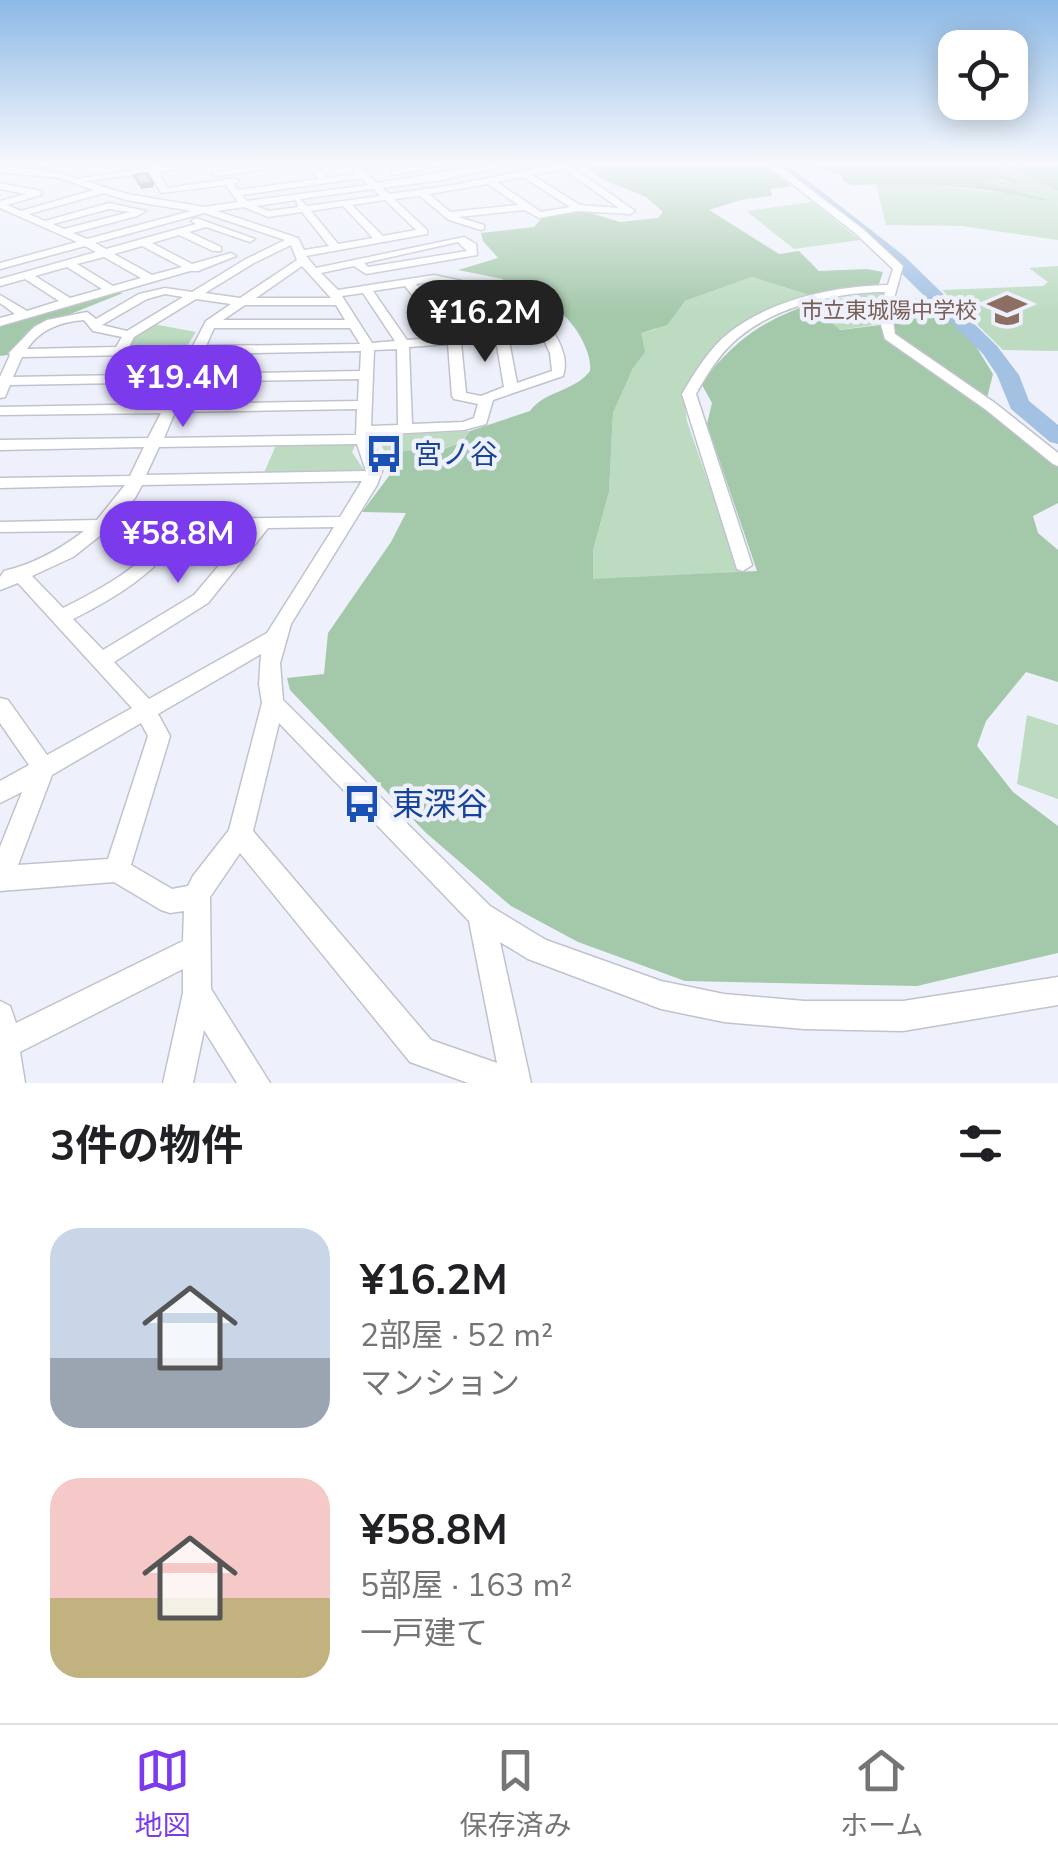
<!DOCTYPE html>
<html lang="ja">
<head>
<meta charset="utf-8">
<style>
	:root { --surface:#fff; --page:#f6f6f6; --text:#202124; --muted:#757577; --line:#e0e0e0; --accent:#7c3aed }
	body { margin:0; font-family:"Nunito Sans","Noto Sans JP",sans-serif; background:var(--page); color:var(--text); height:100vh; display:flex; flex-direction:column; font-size:38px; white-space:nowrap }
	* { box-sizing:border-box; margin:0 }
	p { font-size:32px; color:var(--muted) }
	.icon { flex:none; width:55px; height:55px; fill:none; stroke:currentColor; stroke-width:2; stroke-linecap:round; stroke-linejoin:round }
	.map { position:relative; height:1083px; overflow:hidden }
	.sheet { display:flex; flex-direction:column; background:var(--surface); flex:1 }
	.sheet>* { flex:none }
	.buttons { position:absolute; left:938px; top:30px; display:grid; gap:20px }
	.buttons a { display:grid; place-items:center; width:90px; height:90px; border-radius:20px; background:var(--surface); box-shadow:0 5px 25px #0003; font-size:50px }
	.price { position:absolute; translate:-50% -85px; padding:0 22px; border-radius:35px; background:var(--accent); color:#fff; font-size:32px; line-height:65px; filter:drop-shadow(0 2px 5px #0008) }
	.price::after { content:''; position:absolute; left:50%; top:60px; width:30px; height:22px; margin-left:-15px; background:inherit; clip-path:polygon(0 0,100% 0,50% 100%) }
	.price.on { background:#222; color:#fff }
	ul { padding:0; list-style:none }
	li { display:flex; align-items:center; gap:30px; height:250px; padding:0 50px }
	li span { display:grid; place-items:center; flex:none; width:280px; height:200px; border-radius:30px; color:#555 }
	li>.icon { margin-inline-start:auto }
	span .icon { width:120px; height:120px; fill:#fffc; stroke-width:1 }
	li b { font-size:42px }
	h2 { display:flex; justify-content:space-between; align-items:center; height:120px; padding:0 50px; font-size:42px }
	.tab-bar { display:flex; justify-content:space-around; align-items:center; height:140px; border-top:2px solid var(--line); background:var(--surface); font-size:28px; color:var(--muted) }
	.tab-bar a { display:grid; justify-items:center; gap:5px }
	.tab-bar .on { color:var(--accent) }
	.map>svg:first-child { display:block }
	.green { fill:#bcdbc1 }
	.forest { fill:#a4c8aa }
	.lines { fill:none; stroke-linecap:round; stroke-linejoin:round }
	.river { fill:#a3c1e2; fill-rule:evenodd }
	.minor-casing { stroke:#c0c3cd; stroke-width:3 }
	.minor { fill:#fff; fill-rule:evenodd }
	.shaded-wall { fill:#7f7d83 }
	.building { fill:#b5b2bb; stroke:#7f7d83; stroke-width:2.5 }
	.labels { text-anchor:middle; stroke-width:9; stroke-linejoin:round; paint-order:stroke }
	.far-education-label { font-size:22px; fill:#785e54; stroke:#eef1fb; text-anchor:end }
	.transit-label { font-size:28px; fill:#164399; stroke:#eef1fb; text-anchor:start }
	.near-transit-label { font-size:32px; fill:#164399; stroke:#eef1fb; text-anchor:start }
</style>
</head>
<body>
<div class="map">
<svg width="1058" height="1083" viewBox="0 0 1058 1083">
	<rect width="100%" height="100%" fill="#eef1fb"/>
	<path class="green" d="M1003,164L1058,191V240L962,226L886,225L876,184L912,183L1046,198L982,182L992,179L1007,182L1006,175L996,167Z
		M812,202L860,240L794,249L746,211Z
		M1058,266V351L1003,350L942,290L1043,286L1048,282L1029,268Z
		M752,277L819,298L733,330L683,393L687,421L739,572L593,580V550L609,492L613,413L633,368L640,333L656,329L685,301Z
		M886,290L878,314L880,324L839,330L810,304Z
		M153,324L196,332L187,346L127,347L134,335Z
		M470,431C453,457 413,451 385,452L376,436Z
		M347,442L355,446L352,452L364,470L361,474L263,475L277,443Z
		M1027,715L1058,725V799L1017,784Z"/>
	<path class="forest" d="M596,162H761L792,186L771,189L772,196L740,200L709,210L779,254L799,251L819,271L867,269L883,272L879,284L819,298L752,277L685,301L667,325L641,333L645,352L633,368L613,413L609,492L593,550V579L757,571L707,424L712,403L701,383C736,340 758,323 810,304L840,330L896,323L898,307L924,295L972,340L993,374L986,402L1058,466V503L1033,516L1038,533L1058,550V682L1026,672L986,721L977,746L1013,792L1058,826V953L917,986L685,981L578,942L511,906L425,832L290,690L287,678L324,674L328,633L391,542L406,513L362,512L392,472L385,452L444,449L462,442L470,431L530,411C544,391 574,392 590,371C593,351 570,312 549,307C526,302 520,305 496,293L503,279L458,270L498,258L483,241L481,233L534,227L544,216L581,210L620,222L658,218L663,212L646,197L600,178L589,167Z
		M795,162H1058V191L1003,164L997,168L1021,184L1002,179L983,182L1048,199L1042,201C981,185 915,183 852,185L844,182L840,174Z
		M115,293H123L28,331L8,355L0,356V325Z"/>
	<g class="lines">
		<path class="river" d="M769,162H784L903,255L997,346L1019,375L1029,401L1058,425V444L1050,442L1011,409L997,375L983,354L891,263Z"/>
		<g class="minor-casing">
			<path id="minor" d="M32,162H84L35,167Z
				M154,162H163L160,166L218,162L158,172L167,188L235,178L239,181L234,184L238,190L319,179L303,162H312L327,178L358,174L346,162H355L377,183L503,162H522L442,180L382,188L389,194L454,185L565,162L635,211L630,214L578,211L539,218L525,210L458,217L484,225V229L481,230L449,220L420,196L394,199L427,230V234L306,256L316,268L464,237L476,244L477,255L366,274L354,266L321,273L338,290L434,275L462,281L493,317L545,318C556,336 570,355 563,376L493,400L486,424L464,430L371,435L383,468L377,485L291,624L280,663L283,700L490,906L546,940L661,981L724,994L804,1001H903L1058,977V1005L903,1031L804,1029L724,1022L661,1009L528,959L500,942L531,1083H468L410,1062L240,853L210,897L211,989L270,1083H237L204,1030L193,1083H163L183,993V969L20,1052L25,1083H0V1001L10,1006L16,1023L183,941L184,911L170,913L161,910L114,882L0,891V847L22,792L0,803V781L29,765L0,723V698L8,700L47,755L132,708L18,583L0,590V577L4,571C34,564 59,550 84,531L0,532V522L97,520L125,485L0,488V478L130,476L144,447L0,450V440L148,438L161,413L0,415V407L165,404L176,382L10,385L5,397L0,398V377L10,355L9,353L34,327L47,320L87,312L96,319L139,294L165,288L192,292L246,259L285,240L204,213L95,243L106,249L196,224L191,221L196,218L255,239L250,242L206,227L189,232L221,247V251H213L179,235L152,243L192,264L231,253L236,256L198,271H190L0,326V318L15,314L0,303V295L27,311L59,301L25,279L0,286V279L96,252L85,246L0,269V263L77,242L0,208V201L26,194L0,189V183L41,191V195L7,205L21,211L94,190L59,178L0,172V166L60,173L77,179L150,168ZM563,169L619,208L580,205L532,175ZM150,173L161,193L226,185L238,202L204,207L127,194L85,181ZM523,177L570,207L541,212L497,182ZM362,178L368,185L247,201L242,195ZM488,184L518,205L450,212L429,194ZM373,189L380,196L307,206L300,199ZM104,193L126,200L191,211L87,239L73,233L137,216L146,211L109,203L45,221L29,214ZM296,200L298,207L269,211L256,206ZM385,200L416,230L383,236L352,205ZM343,206L373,238L338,244L311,211ZM244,207L268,217L302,212L329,246L304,250L298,238L217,211ZM109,209L130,212L64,229L53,224ZM458,242L467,251L368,267L364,263ZM291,245L297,260L240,298L205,293L254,263ZM142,246L182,267L152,275L114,254ZM104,257L141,278L113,286L77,264ZM302,266L331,298H256ZM67,267L102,289L70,298L35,276ZM434,281L454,286L493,333L458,336L416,284ZM405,286L446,337L407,340L373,291ZM363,293L395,341L372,343L342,296ZM165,294L183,297L127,331L102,325L147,299ZM196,299L231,304L206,321L193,346L129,347L134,337ZM245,305H336L345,320H223ZM84,320L93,331L122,337L116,347L27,349C41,329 60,322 84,320ZM499,325H537L550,353L552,371L517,383L508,336ZM214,328H350L360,344L206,346ZM496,340L504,387L481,396L466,393L461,343ZM448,344L452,396L454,399L478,404L474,418L463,422L412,424L409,347ZM397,349L398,425L371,426L374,350ZM361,351L360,371L193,374L202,354ZM189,354L180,374L13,377L22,357ZM359,379L358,401L179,404L189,382ZM357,409L356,435L164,438L175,412ZM357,444L366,471L146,475L159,447ZM362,481L340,517L116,520L135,498L142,485ZM334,527L267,633L149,699L114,662L208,603L268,528ZM187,529H250L194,595L103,650L73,619C119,596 157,572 187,529ZM169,530C142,567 103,588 63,608L32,576L73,557L106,531ZM261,654L259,684L262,703L229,830L193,876L188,886L172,889L131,865L170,736L158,714ZM141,723L148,736L108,859L18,865L52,775ZM279,723L469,921L497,1063L431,1040L253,831Z
				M436,162H457L394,175L390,172Z
				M764,162H774L863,229L903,266L891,309L895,334L995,403L1058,453V466L1053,464L985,409L885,339L879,318L885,292C837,292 776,306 738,338C720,353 707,374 696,394L752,565L743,571L737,569L682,394C695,372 710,347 730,332C772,299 836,286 888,285L893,269L855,233Z
				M270,163L273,168L216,176L212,173Z"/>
		</g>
		<use href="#minor" class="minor"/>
	</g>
	<path class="shaded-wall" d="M153,183L154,187L141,189L140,185Z"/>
	<path class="building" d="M147,173L153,183L140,185L134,175Z"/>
	<linearGradient id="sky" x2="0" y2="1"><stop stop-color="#8cb9e6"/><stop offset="0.52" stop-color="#f7f9fd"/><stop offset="1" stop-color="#f7f9fd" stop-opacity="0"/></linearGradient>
	<rect width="1058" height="314" fill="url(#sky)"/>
	<defs>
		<g id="school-bare" transform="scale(3)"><path d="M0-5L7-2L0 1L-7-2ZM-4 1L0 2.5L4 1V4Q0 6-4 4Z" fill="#8d6e63" stroke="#eef1fb" stroke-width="2.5" paint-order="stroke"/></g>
		<g id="bus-bare" transform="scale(3)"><path d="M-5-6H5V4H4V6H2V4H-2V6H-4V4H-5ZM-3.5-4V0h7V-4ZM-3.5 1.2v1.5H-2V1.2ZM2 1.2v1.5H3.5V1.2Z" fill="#1a4fb4" stroke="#eef1fb" stroke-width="2.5" paint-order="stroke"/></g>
	</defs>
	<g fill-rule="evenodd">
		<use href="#school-bare" x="1007" y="310"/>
		<use href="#bus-bare" x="384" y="454"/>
		<use href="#bus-bare" x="362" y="804"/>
	</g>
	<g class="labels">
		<g class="far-education-label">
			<text x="977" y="318">市立東城陽中学校</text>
		</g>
		<g class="transit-label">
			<text x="414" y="464">宮ノ谷</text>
		</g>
		<g class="near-transit-label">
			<text x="392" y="815">東深谷</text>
		</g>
	</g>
</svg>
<div class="buttons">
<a><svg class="icon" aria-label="locate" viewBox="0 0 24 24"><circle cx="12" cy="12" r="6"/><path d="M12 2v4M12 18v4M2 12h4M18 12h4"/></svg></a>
</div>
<b class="price on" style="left:485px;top:365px">¥16.2M</b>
<b class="price" style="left:183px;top:430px">¥19.4M</b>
<b class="price" style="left:178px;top:586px">¥58.8M</b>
</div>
<section class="sheet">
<h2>3件の物件<svg class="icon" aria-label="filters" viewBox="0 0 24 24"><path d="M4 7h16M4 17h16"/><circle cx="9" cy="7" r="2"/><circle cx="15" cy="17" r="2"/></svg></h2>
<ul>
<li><span style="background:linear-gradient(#c9d6e8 65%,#9aa5b1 0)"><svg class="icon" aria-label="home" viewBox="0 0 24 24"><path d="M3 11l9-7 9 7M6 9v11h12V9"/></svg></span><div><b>¥16.2M</b><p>2部屋 · 52 m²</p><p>マンション</p></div></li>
<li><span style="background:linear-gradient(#f6c9c9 60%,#c2b280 0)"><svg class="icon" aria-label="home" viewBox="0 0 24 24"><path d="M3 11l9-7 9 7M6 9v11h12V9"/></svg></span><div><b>¥58.8M</b><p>5部屋 · 163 m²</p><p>一戸建て</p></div></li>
</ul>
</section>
<nav class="tab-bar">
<a class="on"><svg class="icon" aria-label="map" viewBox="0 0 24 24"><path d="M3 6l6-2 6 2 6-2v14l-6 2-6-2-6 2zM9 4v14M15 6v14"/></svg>地図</a>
<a><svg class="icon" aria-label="saved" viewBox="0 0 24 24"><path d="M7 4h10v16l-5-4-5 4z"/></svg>保存済み</a>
<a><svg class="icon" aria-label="home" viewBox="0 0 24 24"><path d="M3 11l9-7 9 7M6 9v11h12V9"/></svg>ホーム</a>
</nav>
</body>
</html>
